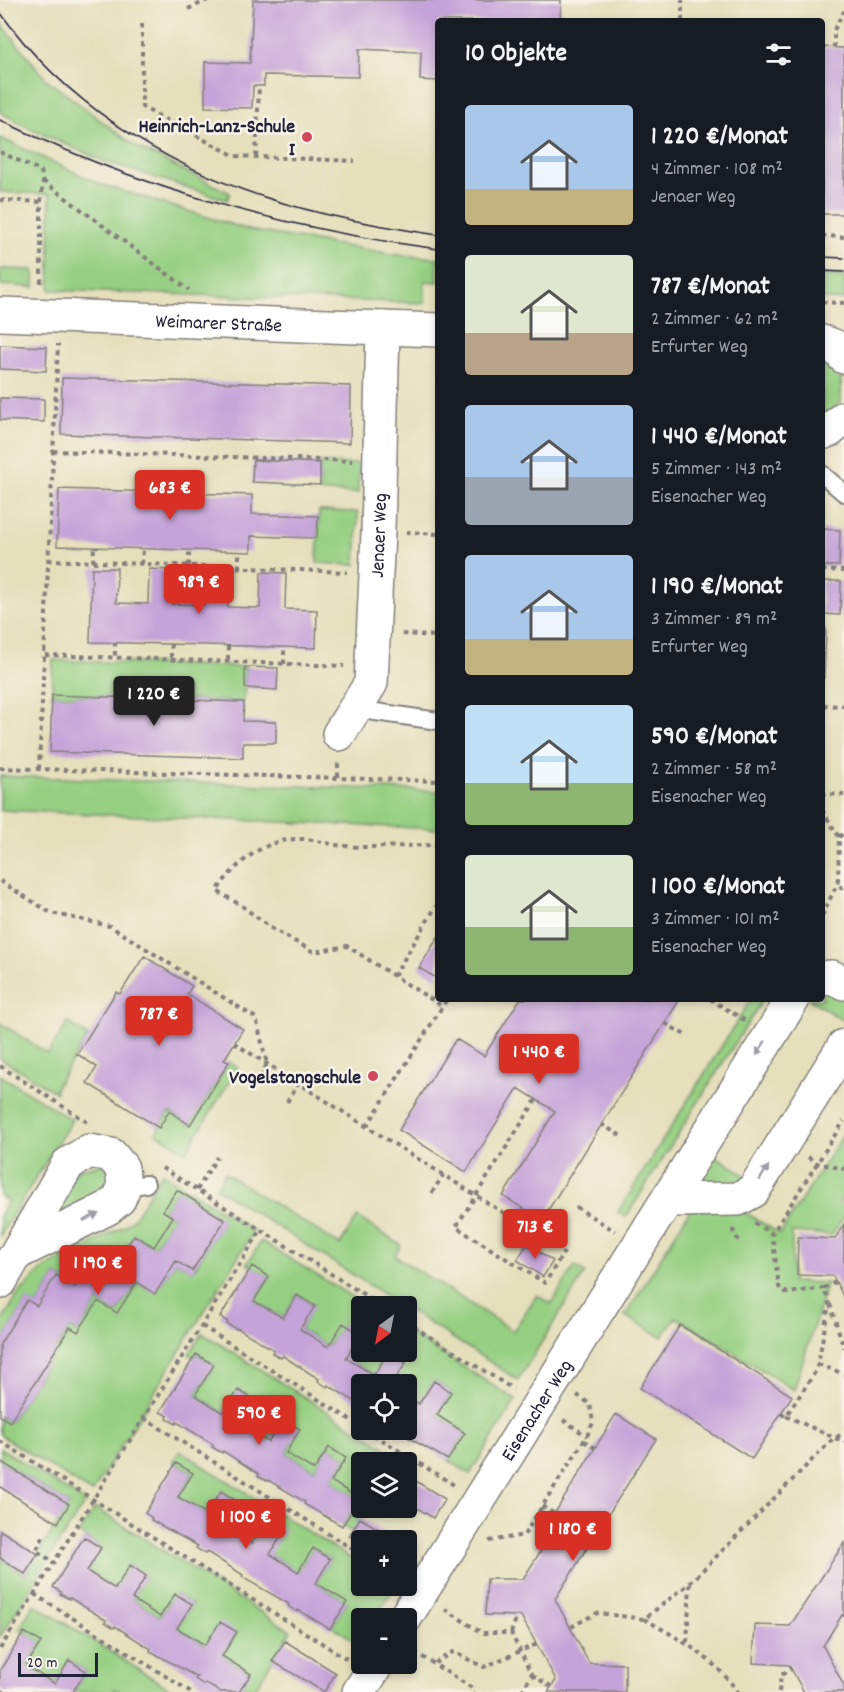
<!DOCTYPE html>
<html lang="de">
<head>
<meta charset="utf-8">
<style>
	:root { --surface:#171b24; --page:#20242c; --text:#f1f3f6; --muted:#9ea1a6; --accent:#d93025 }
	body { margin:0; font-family:Dekko,sans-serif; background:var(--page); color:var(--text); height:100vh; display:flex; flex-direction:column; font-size:22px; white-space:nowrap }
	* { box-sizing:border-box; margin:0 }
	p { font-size:20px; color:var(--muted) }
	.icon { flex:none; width:33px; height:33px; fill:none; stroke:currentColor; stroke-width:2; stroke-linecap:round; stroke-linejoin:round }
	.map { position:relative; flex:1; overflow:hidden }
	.panel { position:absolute; left:435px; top:18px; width:390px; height:984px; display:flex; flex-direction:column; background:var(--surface); border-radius:6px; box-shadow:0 3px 9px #0003 }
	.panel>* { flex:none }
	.needle { width:39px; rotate:212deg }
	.buttons { position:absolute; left:351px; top:1296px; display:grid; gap:12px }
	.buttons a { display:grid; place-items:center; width:66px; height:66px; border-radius:6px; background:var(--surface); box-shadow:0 3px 9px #0003; font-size:30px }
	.scale { position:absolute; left:18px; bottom:15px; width:80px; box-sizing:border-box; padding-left:6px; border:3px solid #22223b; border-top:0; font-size:16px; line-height:21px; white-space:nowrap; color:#22223b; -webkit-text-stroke:4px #f7f3e8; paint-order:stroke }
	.price { position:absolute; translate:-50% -51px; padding:0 14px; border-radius:6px; background:var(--accent); color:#fff; font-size:20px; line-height:39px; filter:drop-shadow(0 2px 3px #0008) }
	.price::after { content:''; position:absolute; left:50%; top:36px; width:18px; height:14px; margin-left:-9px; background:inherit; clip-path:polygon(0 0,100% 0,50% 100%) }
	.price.on { background:#222; color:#fff }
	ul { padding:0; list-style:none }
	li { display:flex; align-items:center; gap:18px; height:150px; padding:0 30px }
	li span { display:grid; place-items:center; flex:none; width:168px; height:120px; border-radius:6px; color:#555 }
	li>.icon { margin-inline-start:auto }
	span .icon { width:72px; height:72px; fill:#fffc; stroke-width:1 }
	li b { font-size:26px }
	h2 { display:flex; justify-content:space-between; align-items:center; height:72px; padding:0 30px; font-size:26px }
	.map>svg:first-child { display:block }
	.green { fill:#96cf82; stroke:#5c785e; stroke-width:1.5 }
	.building { fill:#c4a3d8 }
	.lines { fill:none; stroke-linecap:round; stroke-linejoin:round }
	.lane-casing { stroke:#84807b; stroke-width:20 }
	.street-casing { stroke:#84807b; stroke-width:36 }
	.path { stroke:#84807b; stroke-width:4; stroke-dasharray:4.5 4.5; stroke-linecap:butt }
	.lane { stroke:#fff; stroke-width:16 }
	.street { stroke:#fff; stroke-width:33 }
	.tram { stroke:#22223b; stroke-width:1.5 }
	.oneway { fill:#9c9ca7 }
	.poi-dot { fill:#d1495b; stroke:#f7f3e8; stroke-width:2 }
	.labels { text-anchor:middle; stroke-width:5; stroke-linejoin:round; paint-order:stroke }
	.poi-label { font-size:20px; font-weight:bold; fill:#22223b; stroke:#f7f3e8; text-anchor:end }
	.street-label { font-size:20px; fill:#22223b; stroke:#f7f3e8 }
</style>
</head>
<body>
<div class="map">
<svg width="844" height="1692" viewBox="0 0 844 1692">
	<rect width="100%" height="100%" fill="#f7f3e8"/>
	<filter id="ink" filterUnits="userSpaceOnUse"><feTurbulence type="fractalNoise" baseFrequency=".0167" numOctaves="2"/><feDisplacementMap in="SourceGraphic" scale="12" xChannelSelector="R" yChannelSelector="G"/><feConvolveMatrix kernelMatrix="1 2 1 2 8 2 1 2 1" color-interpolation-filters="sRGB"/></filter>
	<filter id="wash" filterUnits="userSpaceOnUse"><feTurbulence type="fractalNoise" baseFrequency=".008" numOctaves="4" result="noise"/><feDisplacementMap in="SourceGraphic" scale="24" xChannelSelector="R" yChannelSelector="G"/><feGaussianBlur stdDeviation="1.35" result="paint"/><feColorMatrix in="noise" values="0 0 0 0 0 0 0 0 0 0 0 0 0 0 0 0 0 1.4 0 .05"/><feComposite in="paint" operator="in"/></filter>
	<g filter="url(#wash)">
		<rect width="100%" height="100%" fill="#e5dfbb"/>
		<path class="green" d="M0,22L46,79L135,146L230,193L227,200L103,161L29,128L0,112Z
			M0,138L100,184L249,230L398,255L438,258V282L425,281V303L50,290V194L0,192Z
			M0,269L34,270V287L0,285Z
			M822,275L844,276V300L822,299Z
			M822,357L841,373V402L822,417Z
			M320,463L359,464L358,493L320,492Z
			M319,511L358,512L356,565L317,563Z
			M53,660L245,667L244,702L52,695Z
			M0,776L438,791V829L0,810Z
			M822,990L844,998V1021L809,999H822Z
			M751,999H763L626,1217L618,1212Z
			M68,1022L88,1036L55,1088L56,1093L0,1058V1023L48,1054Z
			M229,1062L238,1068L186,1152L156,1133L169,1112L190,1125Z
			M0,1075L72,1120L0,1236V1214L8,1201L0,1196Z
			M844,1133V1194L839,1202L844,1207V1217L832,1235L792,1232V1282L827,1283L794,1390L676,1317L662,1337L625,1316L704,1187L697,1181L711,1153L748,1177L744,1182L705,1188L780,1234Z
			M105,1163L114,1188L54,1218L76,1170Z
			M162,1173L254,1231L92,1493L0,1435V1416L10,1422L70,1327L78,1332L98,1301L117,1313L137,1282L155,1293L176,1261L193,1271L224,1220L177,1190L163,1211L173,1217L154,1247L134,1235L114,1267L96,1256L75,1287L56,1275L37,1306L27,1301L0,1344V1324L19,1293L44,1268L123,1227L134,1218Z
			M225,1173L340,1245L357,1217L401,1245L395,1256L513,1331L537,1295L551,1304L575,1266L585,1273L518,1380L407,1309L406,1306H402L216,1188Z
			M261,1241L367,1306H362V1352H406L407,1331L516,1400L470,1474L448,1460L465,1433L437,1415L451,1392L434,1381L419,1404L407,1396L406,1384H392L405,1363L374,1375L346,1358L360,1334L343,1324L328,1347L300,1329L314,1305L297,1295L283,1318L254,1301L269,1277L247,1264Z
			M202,1333L399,1456L395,1462H362V1508H367L352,1532L342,1526L359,1499L331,1481L346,1458L329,1447L314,1470L286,1453L300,1429L283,1419L268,1442L240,1424L254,1400L238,1390L223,1413L195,1395L214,1365L197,1354L194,1358L189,1354Z
			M0,1448L85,1502L0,1637V1558L25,1574L69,1504L0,1461Z
			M180,1451L361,1565L362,1586H395L375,1618H362L361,1640L359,1644L332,1626L347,1602L316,1583L330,1559L313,1549L298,1572L270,1554L267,1520L252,1543L224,1525L238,1502L222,1491L207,1514L178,1497L193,1473L173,1461Z
			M95,1508L291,1631L253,1692H239L251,1673L222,1656L237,1632L205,1645L177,1628L192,1604L175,1594L160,1617L132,1599L146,1576L130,1565L115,1589L87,1571L101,1548L79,1533Z
			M34,1604L175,1692H120L115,1689L113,1692H73L86,1671L69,1660L55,1684L26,1666L41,1643L19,1629Z"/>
		<g id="blocks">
			<path class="building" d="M253,0H561L560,21H438V81L420,80L421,52L359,49L358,77L264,75V86H253L252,108L205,107V62L250,63Z
				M822,47L844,48V214H822Z
				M0,345L47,347L46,371L0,369Z
				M62,378L351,386L350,443L61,434Z
				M0,398L44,399V422L0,420Z
				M253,460L320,463V485L252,482Z
				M59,489L252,495V514L318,516L317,538L251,536V552L57,546Z
				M822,529L840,530L839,566H822Z
				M92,568H117L116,603L148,604L149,569L173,570L172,604L204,605L205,571H229L228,607L260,608L261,572L286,573L285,609L317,610L316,648L90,642Z
				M822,581H841L840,615L822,614Z
				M822,628L826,629L824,678H822Z
				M245,667L278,668L277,690L245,688Z
				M52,695L244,702L243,721L276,722V743H243V758L50,752Z
				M438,937V979L419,968Z
				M144,956L192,986L187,994L243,1029L224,1060L229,1062L190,1125L169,1111L159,1128L87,1083L97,1067L77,1054L116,992L120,994Z
				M520,999H680L542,1220L503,1196L555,1111L518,1088L466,1172L399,1130L456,1039L484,1056Z
				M177,1190L225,1220L192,1271L176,1261L155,1294L137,1282L117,1313L98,1301L78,1332L70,1327L10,1422L0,1416V1344L27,1300L37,1306L56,1275L75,1287L96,1255L114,1267L134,1235L154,1247L173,1217L163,1211Z
				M844,1224V1298L833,1276L797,1275L798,1237L835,1239Z
				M527,1244L553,1261L543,1277L517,1260Z
				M252,1266L269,1277L254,1301L283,1318L297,1295L315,1306L300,1329L328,1347L343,1323L360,1334L346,1358L374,1375L388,1352L406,1363L392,1384H362V1406L328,1385L327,1387L318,1381L319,1379L283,1356L281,1358L272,1353L274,1350L237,1328L236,1329L227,1324L228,1322L220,1317Z
				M680,1325L792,1396L752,1459L640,1388Z
				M196,1354L214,1365L195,1395L223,1413L238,1390L255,1400L240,1424L268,1442L283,1419L300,1429L286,1453L314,1470L329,1447L346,1458L331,1481L360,1499L342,1526L304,1504L305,1502L268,1480L267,1481L258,1476L259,1474L223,1451L222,1453L212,1447L214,1445L177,1422L176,1424L167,1419L168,1416L160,1412Z
				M434,1381L451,1392L437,1415L465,1433L448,1460L409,1438L411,1436L399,1430H406V1396L419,1404Z
				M616,1414L656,1439L555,1599L589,1663L625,1664V1692H548L556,1680L521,1616L485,1615L487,1579H523L542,1549L535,1545Z
				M0,1461L69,1504L58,1523L0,1487Z
				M176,1463L193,1473L178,1497L207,1514L221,1491L238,1502L224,1525L252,1543L267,1519L285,1530L270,1554L298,1572L313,1548L330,1559L316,1583L347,1602L330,1629L298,1610L297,1612L288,1606L289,1604L242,1577L243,1575L207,1552L205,1554L196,1548L198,1546L151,1520L152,1518L145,1513Z
				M406,1475L445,1499L433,1518L406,1501Z
				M360,1518L397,1540H362V1544L349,1536Z
				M0,1530L38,1554L25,1574L0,1558Z
				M84,1537L101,1548L87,1571L115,1589L130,1565L146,1576L132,1599L160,1617L175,1594L192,1604L177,1628L205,1645L220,1622L237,1632L222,1656L251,1674L239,1692H220L205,1683L204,1685L195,1679L197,1677L150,1651L151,1649L115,1626L114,1628L105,1622L106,1620L70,1598L69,1599L60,1594L61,1592L53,1587Z
				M844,1543V1616L842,1615L823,1646L844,1686V1692H804L789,1665L753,1663L755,1625L790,1626Z
				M24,1632L41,1642L26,1666L55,1684L69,1660L86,1671L73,1692H5L0,1689V1670Z
				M285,1641L336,1673L324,1692L272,1661Z"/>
		</g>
	</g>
	<g filter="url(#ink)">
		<use href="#blocks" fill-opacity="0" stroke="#84807b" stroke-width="1.5"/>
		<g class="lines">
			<g class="lane-casing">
				<path id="lane" d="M822,474L844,493
					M355,709L438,721
					M124,1187L146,1184"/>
			</g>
			<g class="street-casing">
				<g id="street">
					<path id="s1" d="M0,314L438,330"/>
					<path d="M822,342L834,346L844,357"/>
					<path d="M822,433L830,430L844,418"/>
					<path id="s2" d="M339,734L371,683L378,532L383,328"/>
					<path d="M822,978L832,977L844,983"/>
					<path d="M668,1200L738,1199L753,1191L844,1046"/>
					<path d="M0,1282L68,1164L89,1151L111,1155L122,1168L124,1187L119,1199L108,1208L19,1252"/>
					<path id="s3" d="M405,1618L793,999"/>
					<path d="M359,1692L377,1664"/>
				</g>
			</g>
			<path class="path" d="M188,9L208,0
				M682,21V0
				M142,24V107L235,156L355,161
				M834,48V30L844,11
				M0,152L41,171L43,181L41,202V287
				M256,157L259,86
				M43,181L189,290
				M0,200L41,202
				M822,236L844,237
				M822,302L844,303
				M53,451L352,461
				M406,532L438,534
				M48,560L347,572
				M93,562L94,547
				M142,564L143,549
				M189,566V550
				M239,568V552
				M822,570L844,571
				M402,634L438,636
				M115,642V658
				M171,644V660
				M228,646V662
				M45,655L344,666
				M284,664V647
				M823,705L844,706
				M0,768L438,781
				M39,769L58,344
				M338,777V762
				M822,794L844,795
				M822,810L839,837L838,882L844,892
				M839,837L844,833
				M0,881L51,913L110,926L256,1018L267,1064L257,1084
				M438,903L394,976L442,1006
				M822,916L838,882
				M394,976L347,946L314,952L271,928L242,906L217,891C236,862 266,837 304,839C318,840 331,845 345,846C375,849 408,845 438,845
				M710,999L746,1021
				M665,1023L685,1035
				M234,1043L553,1244
				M0,1066L89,1123
				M536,1100L456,1227L545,1283L564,1252
				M287,1102L298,1084
				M601,1124L621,1136
				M367,1126L447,999
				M808,1157L817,1163L844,1169
				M162,1168L382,1306
				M197,1190L217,1157
				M432,1193L443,1175
				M576,1207L615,1231
				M754,1223L772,1234
				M734,1229L733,1231L739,1241
				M824,1288L787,1293L779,1287L772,1234L844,1121
				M830,1304L844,1348
				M406,1322L513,1389
				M202,1326L362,1427
				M818,1364L844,1374
				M781,1414L786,1416L814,1374L818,1364L829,1304L824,1288L836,1282
				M786,1416L844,1442
				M144,1418L362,1555
				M563,1420L587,1436
				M366,1430L454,1485
				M0,1441L347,1659
				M584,1441L595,1448
				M542,1506L554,1514
				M43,1537L36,1551L54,1562
				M489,1541L524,1535L587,1436L593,1423L590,1404L577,1395
				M34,1594L191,1692
				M445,1609L482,1633H511L532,1675L521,1692
				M644,1619C679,1638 715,1659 738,1692
				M571,1627L597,1613L644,1619L690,1583L833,1439L844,1433
				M511,1633L517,1616
				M687,1642L690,1584
				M407,1647L472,1688L474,1692
				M0,1649L261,1230
				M435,1663L453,1652L484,1667L537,1644
				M532,1675L552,1687
				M779,1692L781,1675L791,1669"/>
			<use href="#lane" class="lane"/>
			<use href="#street" class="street"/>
			<path class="tram" d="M0,12C62,100 162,164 264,197C321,216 379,226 438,235
				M0,120C136,187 287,229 438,249
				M822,257L844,258
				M822,271L844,272"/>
		</g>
		<defs><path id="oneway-solid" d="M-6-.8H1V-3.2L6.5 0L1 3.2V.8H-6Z" transform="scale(1.5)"/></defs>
		<g class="oneway">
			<use href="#oneway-solid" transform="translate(761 1048) rotate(122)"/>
			<use href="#oneway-solid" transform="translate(764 1173) rotate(-58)"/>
			<use href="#oneway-solid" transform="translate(91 1217) rotate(-26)"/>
		</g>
	</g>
	<g class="poi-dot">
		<circle cx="307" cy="137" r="6"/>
		<circle cx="373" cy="1076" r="6"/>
	</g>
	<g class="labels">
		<g class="poi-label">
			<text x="295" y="132">Heinrich-Lanz-Schule<tspan x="295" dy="23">I</tspan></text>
			<text x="361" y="1083">Vogelstangschule</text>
		</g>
		<g class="street-label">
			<text dy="7" stroke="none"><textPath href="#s1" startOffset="219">Weimarer Straße</textPath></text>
			<text dy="7" stroke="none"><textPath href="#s2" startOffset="208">Jenaer Weg</textPath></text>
			<text dy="7" stroke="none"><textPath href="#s3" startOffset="246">Eisenacher Weg</textPath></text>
		</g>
	</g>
</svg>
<div class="buttons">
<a><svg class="needle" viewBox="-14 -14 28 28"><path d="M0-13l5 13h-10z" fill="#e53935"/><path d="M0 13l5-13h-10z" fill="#9ea1a6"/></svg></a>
<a><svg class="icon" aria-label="locate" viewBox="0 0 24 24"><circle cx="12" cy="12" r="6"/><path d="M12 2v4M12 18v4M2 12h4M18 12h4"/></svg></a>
<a><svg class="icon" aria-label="layers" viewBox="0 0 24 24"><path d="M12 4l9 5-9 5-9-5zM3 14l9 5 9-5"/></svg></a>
<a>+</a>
<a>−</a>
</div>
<div class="scale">20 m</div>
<b class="price" style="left:170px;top:521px">683 €</b>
<b class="price" style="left:199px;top:615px">989 €</b>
<b class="price on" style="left:154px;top:727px">1 220 €</b>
<b class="price" style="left:159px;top:1047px">787 €</b>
<b class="price" style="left:539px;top:1085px">1 440 €</b>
<b class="price" style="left:535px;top:1260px">713 €</b>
<b class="price" style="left:98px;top:1296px">1 190 €</b>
<b class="price" style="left:259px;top:1446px">590 €</b>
<b class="price" style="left:246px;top:1550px">1 100 €</b>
<b class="price" style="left:573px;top:1562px">1 180 €</b>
<section class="panel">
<h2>10 Objekte<svg class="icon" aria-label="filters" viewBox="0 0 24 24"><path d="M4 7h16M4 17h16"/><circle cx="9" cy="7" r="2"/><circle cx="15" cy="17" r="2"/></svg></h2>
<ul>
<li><span style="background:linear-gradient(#a9c7e8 70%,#c2b280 0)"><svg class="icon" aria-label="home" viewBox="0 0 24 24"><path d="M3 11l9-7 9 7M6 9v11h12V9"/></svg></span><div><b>1 220 €/Monat</b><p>4 Zimmer · 108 m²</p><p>Jenaer Weg</p></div></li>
<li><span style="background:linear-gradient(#dfe7d0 65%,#b9a48a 0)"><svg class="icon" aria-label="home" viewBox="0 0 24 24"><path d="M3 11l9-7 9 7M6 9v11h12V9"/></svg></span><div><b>787 €/Monat</b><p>2 Zimmer · 62 m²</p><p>Erfurter Weg</p></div></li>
<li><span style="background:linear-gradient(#a9c7e8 60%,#9aa5b1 0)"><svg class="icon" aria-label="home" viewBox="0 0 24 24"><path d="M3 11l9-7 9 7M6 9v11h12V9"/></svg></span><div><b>1 440 €/Monat</b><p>5 Zimmer · 143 m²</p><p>Eisenacher Weg</p></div></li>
<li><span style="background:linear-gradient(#a9c7e8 70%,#c2b280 0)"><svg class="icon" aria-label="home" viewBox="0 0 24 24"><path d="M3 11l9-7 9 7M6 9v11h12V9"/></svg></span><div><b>1 190 €/Monat</b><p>3 Zimmer · 89 m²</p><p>Erfurter Weg</p></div></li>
<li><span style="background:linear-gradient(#bfe0f5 65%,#8fb573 0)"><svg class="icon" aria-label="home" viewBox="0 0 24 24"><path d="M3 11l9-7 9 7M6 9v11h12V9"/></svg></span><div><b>590 €/Monat</b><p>2 Zimmer · 58 m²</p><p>Eisenacher Weg</p></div></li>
<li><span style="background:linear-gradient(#dfe7d0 60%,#8fb573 0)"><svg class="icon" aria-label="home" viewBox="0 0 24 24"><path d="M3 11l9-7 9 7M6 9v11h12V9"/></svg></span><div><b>1 100 €/Monat</b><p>3 Zimmer · 101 m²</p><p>Eisenacher Weg</p></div></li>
</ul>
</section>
</div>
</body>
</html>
